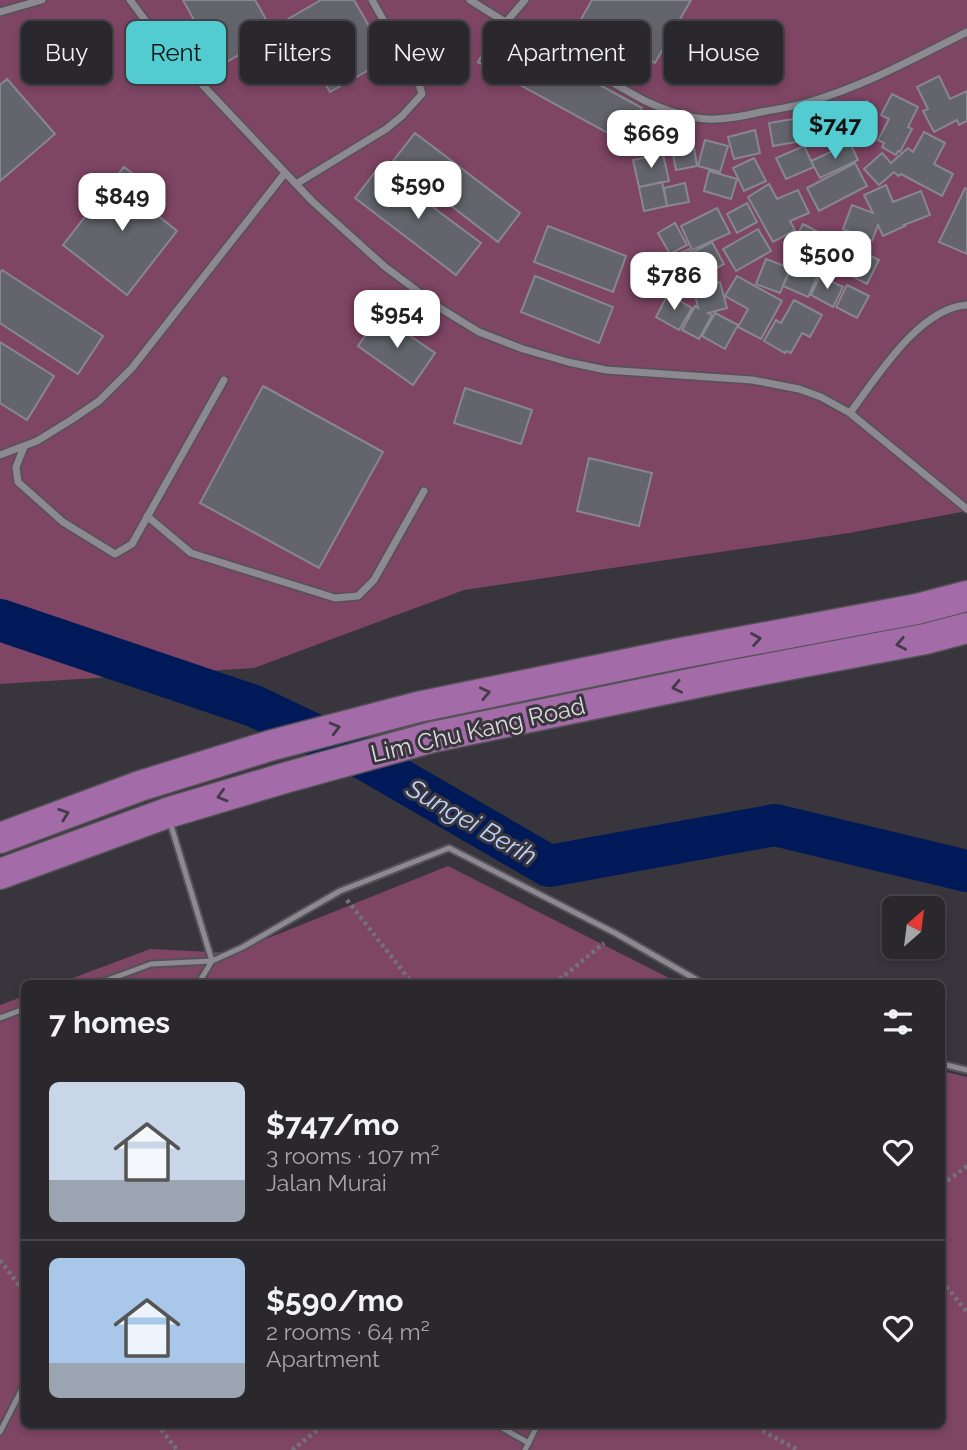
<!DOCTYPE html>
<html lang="en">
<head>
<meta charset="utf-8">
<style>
	:root { --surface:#2a282d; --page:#363439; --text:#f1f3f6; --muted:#a5a6aa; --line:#464449; --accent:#52ccd0 }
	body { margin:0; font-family:Raleway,sans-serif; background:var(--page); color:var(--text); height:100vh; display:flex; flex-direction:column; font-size:26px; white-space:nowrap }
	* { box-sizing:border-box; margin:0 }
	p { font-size:23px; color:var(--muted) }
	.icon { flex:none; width:38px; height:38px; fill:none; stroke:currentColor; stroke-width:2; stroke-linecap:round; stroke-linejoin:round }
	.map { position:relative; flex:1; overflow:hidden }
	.drawer { position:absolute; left:21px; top:980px; width:924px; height:448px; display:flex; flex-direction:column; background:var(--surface); border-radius:10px; box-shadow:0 4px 10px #0003,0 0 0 2px var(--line) }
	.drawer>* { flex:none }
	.hud { position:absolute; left:21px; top:21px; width:926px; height:63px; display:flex; gap:14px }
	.needle { width:46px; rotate:28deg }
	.buttons { position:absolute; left:882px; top:896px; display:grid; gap:14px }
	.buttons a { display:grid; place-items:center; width:63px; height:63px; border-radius:10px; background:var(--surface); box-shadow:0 4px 10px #0003,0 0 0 2px var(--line); font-size:35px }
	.price { position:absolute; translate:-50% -60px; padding:0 16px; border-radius:14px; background:#fff; color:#222; font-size:23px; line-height:46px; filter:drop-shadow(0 2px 4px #0008) }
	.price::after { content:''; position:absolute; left:50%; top:42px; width:21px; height:16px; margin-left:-10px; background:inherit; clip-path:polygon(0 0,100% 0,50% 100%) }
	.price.active { background:var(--accent); color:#111 }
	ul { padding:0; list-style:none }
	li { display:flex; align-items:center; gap:21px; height:175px; padding:0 28px }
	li+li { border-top:2px solid var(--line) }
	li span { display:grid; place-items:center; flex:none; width:196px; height:140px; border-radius:10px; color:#555 }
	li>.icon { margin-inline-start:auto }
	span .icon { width:84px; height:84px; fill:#fffc; stroke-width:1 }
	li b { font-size:30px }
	h2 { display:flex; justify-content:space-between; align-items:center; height:84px; padding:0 28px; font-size:30px }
	.pill { padding:0 24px; border-radius:10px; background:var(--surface); box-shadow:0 4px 10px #0003,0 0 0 2px var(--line); font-size:24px; line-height:63px }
	.pill.active { background:var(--accent); color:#111 }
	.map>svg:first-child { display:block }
	.green { fill:#7e4564 }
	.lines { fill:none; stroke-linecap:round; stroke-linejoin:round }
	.river { stroke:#001a59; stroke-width:42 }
	.building { fill:#64656c; stroke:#86878f; stroke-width:2 }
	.lane-casing { stroke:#545257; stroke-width:9 }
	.street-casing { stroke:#545257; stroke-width:10 }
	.primary-casing { stroke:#545257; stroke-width:33 }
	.path { stroke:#747277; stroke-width:4.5; stroke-dasharray:3.5 3.5; stroke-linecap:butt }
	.lane { stroke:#8c8991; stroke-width:5 }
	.street { stroke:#8c8991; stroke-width:7 }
	.primary { stroke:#a36ca8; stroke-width:30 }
	.oneway { stroke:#433b47 }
	.labels { text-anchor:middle; stroke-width:6; stroke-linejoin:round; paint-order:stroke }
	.street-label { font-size:24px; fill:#dbd9dd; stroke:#38363c }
	.water-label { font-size:26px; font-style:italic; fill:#bbd1f7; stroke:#38363c }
</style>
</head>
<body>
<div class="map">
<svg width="967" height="1450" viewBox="0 0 967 1450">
	<rect width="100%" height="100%" fill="#38363c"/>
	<path class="green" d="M0,0H967V511L849,533L464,590L254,668L0,684Z
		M448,866L679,983L57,984L150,949L231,953Z
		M24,996V1424H942V1071L967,1077V1450H0V1005Z"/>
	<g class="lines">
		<path class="river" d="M0,620L254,706L361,757L549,866L775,825L967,871"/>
	</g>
	<path class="building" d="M183,0H255L275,35L219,66Z
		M321,0H354L388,59L330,92L288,19Z
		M592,0H691L655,63L580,21Z
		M497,29L642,108L624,142L478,62Z
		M939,76L950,99L967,91V121L959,125L957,120L934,132L923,111L928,109L917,87Z
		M7,79L55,134L0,181V85Z
		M892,94L918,107L908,127L912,129L900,152L898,151L896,155L882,147L884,143L878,140L889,119L881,115Z
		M867,101L876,122L852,133L843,112Z
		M841,116L850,140L833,147L823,123Z
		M799,118L802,141L773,146L769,123Z
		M755,130L760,153L734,159L728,137Z
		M924,132L945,143L934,164L953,174L942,196L901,174L898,176L894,172L879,185L864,169L882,153L891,163L908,148L913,152Z
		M415,133L520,213L498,242L393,161Z
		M705,140L728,146L720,172L698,166Z
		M693,141L697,166L676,170L671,144Z
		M850,143L858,160L820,178L811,161Z
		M804,146L814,167L786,179L776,158Z
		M663,154L669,181L639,187L633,160Z
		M754,158L766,181L744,191L733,168Z
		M855,163L867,186L819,211L807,188Z
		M124,167L157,192L146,206L177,231L127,295L63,245Z
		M379,167L481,243L456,275L355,198Z
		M709,171L737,179L731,199L704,191Z
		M662,182L667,206L644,211L639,187Z
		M685,183L689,202L667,206L664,188Z
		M769,184L777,199L798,190L809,213L790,221L795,230L773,242L748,197Z
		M886,185L893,202L921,191L930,215L904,225L905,226L883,236L878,225L872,241L843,229L852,205L873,213L864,195Z
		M965,188L967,189V254L939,242Z
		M747,203L757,222L737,233L727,214Z
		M717,208L730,233L692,250L681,226Z
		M675,223L687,245L670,254L658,233Z
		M803,224L824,235L811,258L791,247Z
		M548,226L626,256L613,292L534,262Z
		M758,229L771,251L736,271L723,249Z
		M836,238L879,260L867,284L824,262Z
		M712,242L724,264L704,275L692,253Z
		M689,249L700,273L683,281L672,257Z
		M666,255L678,274L656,288L644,269Z
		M766,259L790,268L780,293L756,284Z
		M794,262L819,273L808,297L783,286Z
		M2,270L103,336L78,374L0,323V273Z
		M535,276L613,307L599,343L521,312Z
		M737,276L782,301L761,339L738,327L748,309L725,296Z
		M820,276L843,287L833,307L811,295Z
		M720,282L727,308L708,313L712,315L699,339L682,330L695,306L698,308L694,289Z
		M847,285L869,296L857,318L836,307Z
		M668,294L692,308L679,330L656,317Z
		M794,300L822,315L810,337L802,333L791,353L786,351L785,353L764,341L776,320L781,323Z
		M715,313L738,325L725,349L702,336Z
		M380,315L435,353L413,385L358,346Z
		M0,342L54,376L27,420L0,403Z
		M263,386L383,452L319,568L200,503Z
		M465,388L532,410L521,444L454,423Z
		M589,458L652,473L639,526L577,511Z"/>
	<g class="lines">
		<g class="lane-casing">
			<path id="lane" d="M170,822L212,961L198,984
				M97,984L151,964L212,961L243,947L340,891L449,848L615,933L704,984
				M0,1018L24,1009
				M942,1064L967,1070
				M495,1424L529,1443
				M0,1432L24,1385
				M525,1450L538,1424"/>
		</g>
		<g class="street-casing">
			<path id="street" d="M130,0L160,40L312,201L384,266L440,308L479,332L523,349L568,362L606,370L752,380L799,389L821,397L850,413L967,509
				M470,0L510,25L645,101C665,110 686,118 707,119C725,120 744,116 761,112C777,109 793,107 809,102C864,86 915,58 967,32
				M0,12L42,0
				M506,22L525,0
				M296,184L386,129L402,116L422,94L418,81L372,0
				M850,413C877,377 919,308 967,305
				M24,447L16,467L18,482L63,522L115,554L132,544L224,380
				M0,455L37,441L71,420L99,401L132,368L285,173
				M147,516L191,553L335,598L358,596L374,580L424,491"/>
		</g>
		<g class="primary-casing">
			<path id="primary" d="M0,838L140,786L269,746L418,707L676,654L917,609L967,596
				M0,874L167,813L288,777L433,737L729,676L925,639L967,628"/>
		</g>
		<path class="path" d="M347,900L413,984
			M554,984L604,943
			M942,1185L967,1166
			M0,1260L24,1292
			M942,1281L967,1312
			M157,1424L177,1450
			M750,1424L798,1450
			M292,1450L325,1424"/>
		<use href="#lane" class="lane"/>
		<use href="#street" class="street"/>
		<use href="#primary" class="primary"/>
	</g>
	<defs><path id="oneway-chevron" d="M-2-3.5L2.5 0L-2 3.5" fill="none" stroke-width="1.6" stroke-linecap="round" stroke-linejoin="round" transform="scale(1.75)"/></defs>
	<g class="oneway">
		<use href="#oneway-chevron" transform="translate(756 639) rotate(-10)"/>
		<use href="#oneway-chevron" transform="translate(901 644) rotate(169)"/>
		<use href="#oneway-chevron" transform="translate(677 687) rotate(168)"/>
		<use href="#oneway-chevron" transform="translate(485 693) rotate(-12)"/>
		<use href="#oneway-chevron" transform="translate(335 728) rotate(-15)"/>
		<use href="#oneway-chevron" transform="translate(222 796) rotate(163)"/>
		<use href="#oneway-chevron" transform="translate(64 814) rotate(-20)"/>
	</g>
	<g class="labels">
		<g class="street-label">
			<text transform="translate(478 730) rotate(-13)" y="8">Lim Chu Kang Road</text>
		</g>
		<g class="water-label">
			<text transform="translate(472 822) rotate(30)" y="9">Sungei Berih</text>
		</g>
	</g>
</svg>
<div class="buttons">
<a><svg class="needle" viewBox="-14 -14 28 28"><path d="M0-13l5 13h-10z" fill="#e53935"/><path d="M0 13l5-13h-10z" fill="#a5a6aa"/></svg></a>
</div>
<b class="price active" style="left:835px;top:161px">$747</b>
<b class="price" style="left:651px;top:170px">$669</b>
<b class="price" style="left:418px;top:221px">$590</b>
<b class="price" style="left:122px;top:233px">$849</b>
<b class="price" style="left:827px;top:291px">$500</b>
<b class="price" style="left:674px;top:312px">$786</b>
<b class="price" style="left:397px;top:350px">$954</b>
<div class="hud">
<a class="pill">Buy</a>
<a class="pill active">Rent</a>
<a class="pill">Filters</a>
<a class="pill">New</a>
<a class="pill">Apartment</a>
<a class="pill">House</a>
</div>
<section class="drawer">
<h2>7 homes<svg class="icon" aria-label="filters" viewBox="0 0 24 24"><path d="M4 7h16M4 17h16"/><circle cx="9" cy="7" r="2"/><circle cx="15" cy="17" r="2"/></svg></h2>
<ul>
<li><span style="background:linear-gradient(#c9d6e8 70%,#9aa5b1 0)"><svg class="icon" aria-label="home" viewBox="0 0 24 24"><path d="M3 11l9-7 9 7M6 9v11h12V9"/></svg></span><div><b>$747/mo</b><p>3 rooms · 107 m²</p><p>Jalan Murai</p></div><svg class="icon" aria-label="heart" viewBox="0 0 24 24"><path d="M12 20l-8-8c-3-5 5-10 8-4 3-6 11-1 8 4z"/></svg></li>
<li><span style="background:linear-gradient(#a9c7e8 75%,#9aa5b1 0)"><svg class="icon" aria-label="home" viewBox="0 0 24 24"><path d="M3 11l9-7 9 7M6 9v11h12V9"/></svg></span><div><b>$590/mo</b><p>2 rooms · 64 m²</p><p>Apartment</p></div><svg class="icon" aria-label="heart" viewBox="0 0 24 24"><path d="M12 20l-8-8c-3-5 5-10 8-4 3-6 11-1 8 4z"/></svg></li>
</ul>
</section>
</div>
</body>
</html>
